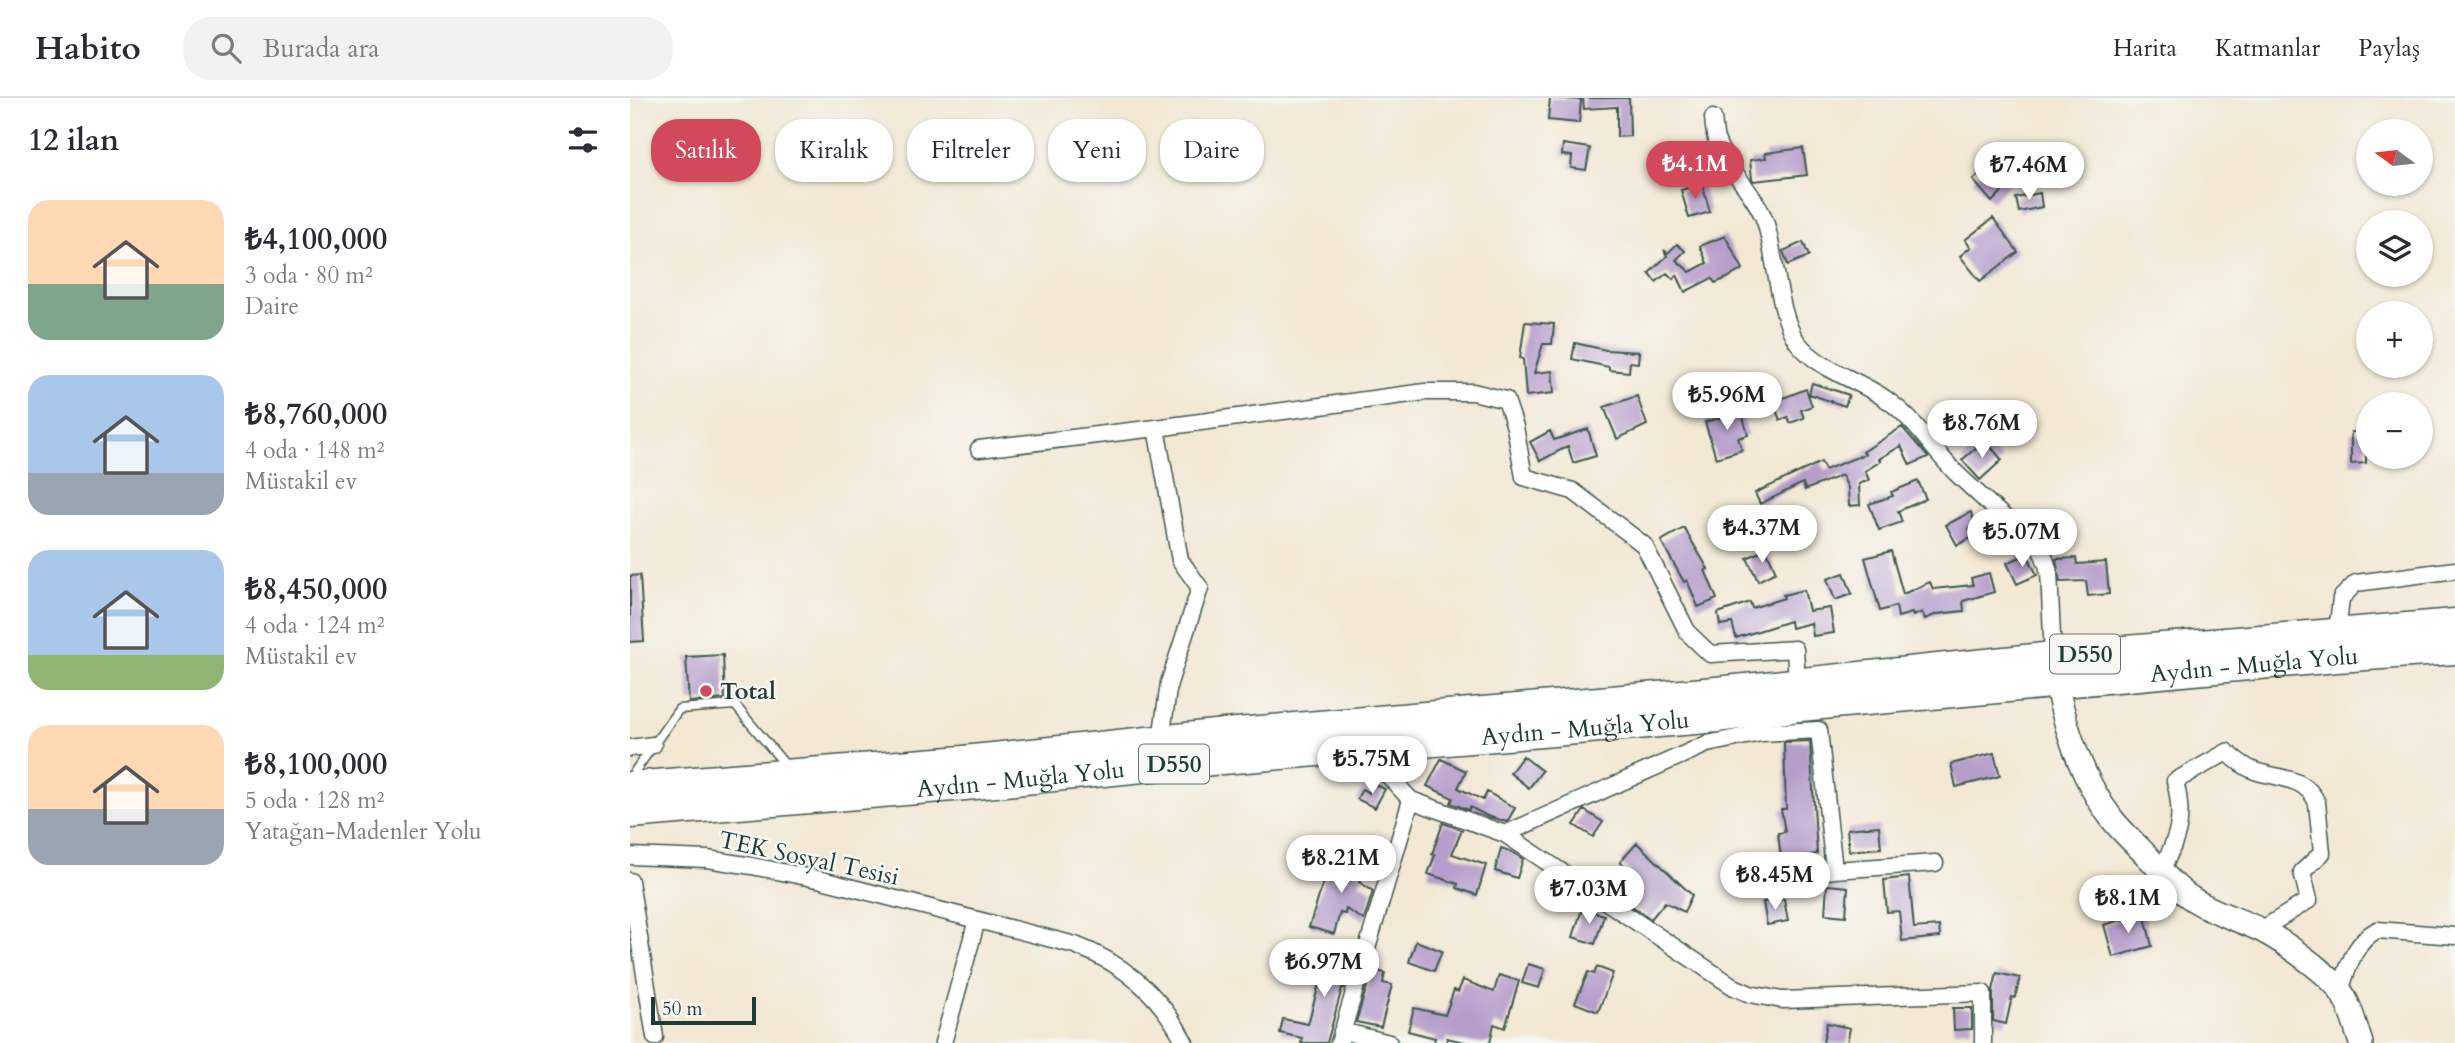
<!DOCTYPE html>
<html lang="tr">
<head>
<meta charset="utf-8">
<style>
	:root { --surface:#fff; --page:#f2f2f3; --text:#2b2b33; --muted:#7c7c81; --line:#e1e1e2; --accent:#d1495b }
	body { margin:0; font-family:Cardo,serif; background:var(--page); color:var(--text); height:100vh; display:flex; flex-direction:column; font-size:26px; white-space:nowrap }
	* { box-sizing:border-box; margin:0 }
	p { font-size:23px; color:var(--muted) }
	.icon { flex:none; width:38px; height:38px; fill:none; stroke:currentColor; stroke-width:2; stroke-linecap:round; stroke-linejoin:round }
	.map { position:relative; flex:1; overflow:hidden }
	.side { display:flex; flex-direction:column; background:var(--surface); width:630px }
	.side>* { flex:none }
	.top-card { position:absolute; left:21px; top:21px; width:665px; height:63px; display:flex; gap:14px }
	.needle { width:46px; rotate:285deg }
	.fabs { position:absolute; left:1726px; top:21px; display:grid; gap:14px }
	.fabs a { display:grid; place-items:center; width:77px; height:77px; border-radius:50%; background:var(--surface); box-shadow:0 2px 5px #0004; font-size:35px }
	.scale { position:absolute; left:21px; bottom:18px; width:105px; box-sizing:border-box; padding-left:7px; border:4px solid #1f3d34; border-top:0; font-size:19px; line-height:24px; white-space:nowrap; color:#1f3d34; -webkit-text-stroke:5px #f6f6f2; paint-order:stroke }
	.price { position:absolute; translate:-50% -60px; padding:0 16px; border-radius:24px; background:#fff; color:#222; font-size:23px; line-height:46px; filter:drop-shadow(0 2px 4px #0008) }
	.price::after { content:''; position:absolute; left:50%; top:42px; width:21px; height:16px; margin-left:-10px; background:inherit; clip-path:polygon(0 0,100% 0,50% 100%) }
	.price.current { background:var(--accent); color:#fff }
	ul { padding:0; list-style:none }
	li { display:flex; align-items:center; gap:21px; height:175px; padding:0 28px }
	li span { display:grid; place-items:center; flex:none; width:196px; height:140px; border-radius:21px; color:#555 }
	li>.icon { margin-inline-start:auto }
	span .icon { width:84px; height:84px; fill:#fffc; stroke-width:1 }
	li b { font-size:30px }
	h2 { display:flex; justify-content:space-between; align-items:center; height:84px; padding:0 28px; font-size:30px }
	.chip { padding:0 24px; border-radius:28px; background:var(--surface); box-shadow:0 2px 5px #0004; font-size:24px; line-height:63px }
	.chip.current { background:var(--accent); color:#fff }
	header { display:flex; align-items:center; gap:42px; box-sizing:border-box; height:98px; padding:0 35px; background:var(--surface); border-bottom:2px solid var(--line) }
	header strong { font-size:33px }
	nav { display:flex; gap:38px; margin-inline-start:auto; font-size:24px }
	.search { width:490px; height:63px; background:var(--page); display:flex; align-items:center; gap:18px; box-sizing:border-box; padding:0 24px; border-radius:28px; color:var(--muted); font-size:26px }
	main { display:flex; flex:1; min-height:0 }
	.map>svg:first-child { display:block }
	.building { fill:#b59ecb }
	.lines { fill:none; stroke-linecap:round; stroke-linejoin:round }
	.lane-casing { stroke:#3f574c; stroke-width:11 }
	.street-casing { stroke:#3f574c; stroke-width:19 }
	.secondary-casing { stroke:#3f574c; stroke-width:26 }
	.highway-casing { stroke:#3f574c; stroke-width:33 }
	.lane { stroke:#fff; stroke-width:8 }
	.street { stroke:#fff; stroke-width:16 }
	.secondary { stroke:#fff; stroke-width:23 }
	.highway { stroke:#fff; stroke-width:30 }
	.poi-dot { fill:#d1495b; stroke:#f6f6f2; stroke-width:2.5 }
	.labels { text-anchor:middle; stroke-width:5; stroke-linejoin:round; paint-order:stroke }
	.shield { fill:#f6f6f2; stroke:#60746d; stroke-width:2 }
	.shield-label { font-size:23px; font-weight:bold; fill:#1f3d34 }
	.street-label { font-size:24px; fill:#1f3d34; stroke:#f6f6f2 }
	.poi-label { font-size:24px; font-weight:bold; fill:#1f3d34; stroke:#f6f6f2; text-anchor:start }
</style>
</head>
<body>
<header>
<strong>Habito</strong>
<div class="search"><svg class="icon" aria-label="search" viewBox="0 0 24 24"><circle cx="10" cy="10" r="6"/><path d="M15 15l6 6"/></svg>Burada ara</div>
<nav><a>Harita</a><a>Katmanlar</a><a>Paylaş</a></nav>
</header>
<main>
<section class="side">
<h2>12 ilan<svg class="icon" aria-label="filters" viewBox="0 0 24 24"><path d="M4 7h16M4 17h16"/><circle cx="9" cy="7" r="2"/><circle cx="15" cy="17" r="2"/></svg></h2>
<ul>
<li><span style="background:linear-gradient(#ffd9b3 60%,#7fa58c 0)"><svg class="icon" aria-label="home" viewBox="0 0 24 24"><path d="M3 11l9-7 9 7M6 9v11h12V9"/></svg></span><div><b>₺4,100,000</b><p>3 oda · 80 m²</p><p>Daire</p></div></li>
<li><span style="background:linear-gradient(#a9c7e8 70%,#9aa5b1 0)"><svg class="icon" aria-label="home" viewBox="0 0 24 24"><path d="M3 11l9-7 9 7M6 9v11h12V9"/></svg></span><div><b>₺8,760,000</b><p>4 oda · 148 m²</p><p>Müstakil ev</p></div></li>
<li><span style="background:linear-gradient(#a9c7e8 75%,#8fb573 0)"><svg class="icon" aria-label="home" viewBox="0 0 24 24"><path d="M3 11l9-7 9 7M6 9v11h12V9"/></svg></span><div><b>₺8,450,000</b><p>4 oda · 124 m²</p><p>Müstakil ev</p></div></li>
<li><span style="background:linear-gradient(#ffd9b3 60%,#9aa5b1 0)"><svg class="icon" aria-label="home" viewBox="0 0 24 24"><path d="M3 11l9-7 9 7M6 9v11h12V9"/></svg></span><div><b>₺8,100,000</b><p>5 oda · 128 m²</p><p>Yatağan-Madenler Yolu</p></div></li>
</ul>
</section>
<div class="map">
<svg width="1825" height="945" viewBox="0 0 1825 945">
	<rect width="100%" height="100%" fill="#f6f6f2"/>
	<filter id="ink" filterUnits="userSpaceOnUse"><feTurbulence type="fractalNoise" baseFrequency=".0143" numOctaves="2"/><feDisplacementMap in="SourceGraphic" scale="14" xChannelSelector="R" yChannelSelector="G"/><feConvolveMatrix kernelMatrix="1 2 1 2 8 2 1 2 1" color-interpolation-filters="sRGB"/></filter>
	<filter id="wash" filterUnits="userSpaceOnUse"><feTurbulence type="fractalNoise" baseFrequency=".00686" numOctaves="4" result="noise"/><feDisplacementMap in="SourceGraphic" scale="28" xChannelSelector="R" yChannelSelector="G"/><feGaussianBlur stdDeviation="1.57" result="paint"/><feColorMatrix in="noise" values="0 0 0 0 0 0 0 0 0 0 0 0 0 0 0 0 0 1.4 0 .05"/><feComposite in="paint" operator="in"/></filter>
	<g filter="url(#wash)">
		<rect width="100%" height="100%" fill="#f2e8d3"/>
		<g id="blocks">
			<path class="building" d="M920,0L951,2L949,25L918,22Z
				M953,0H999L1000,38L987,39V9L954,11Z
				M933,46L960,50L956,72L941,70L942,58L932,57Z
				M1173,50L1177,77L1124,83L1122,81L1120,62L1136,60L1135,55Z
				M1383,60L1394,71L1362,104L1343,82L1354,72L1362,82Z
				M1072,86L1080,114L1059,120L1051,92Z
				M1410,95L1412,109L1389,114L1386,100Z
				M1363,120L1388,154L1350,183L1330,158L1341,149L1335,142Z
				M1095,138L1113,171L1097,180L1085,185L1082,180L1055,194L1047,177L1043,181L1037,175L1026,184L1019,175L1037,158L1034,152L1038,155L1047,146L1055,153L1046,162L1060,174L1077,165L1070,148Z
				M1173,144L1179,158L1158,167L1153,153Z
				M895,224L924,226L922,246H913L904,275L922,273L924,295L896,298L893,261L890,260Z
				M945,245L976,252L1009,254L1008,265L1000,264L999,274L979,272V269L942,261Z
				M1182,285L1219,297L1215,308L1179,296Z
				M1176,291L1182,308L1171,312L1174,320L1160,325L1158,319L1150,322L1143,304Z
				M1007,298L1017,327L987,341L974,309Z
				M1110,308L1118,337L1108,340L1112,352L1086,360L1075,324L1098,318L1096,312Z
				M1272,329L1298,359L1280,367L1271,348L1249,361L1251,363L1235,373L1239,382L1229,386L1230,407L1219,408L1218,390L1212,377L1175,392L1173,385L1130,406L1125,395L1191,364L1195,372L1235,356L1233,354Z
				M958,331L966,358L943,365L938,348L910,363L900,344L920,333L924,342Z
				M1721,334H1736V365L1721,366Z
				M1355,342L1372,362L1350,382L1332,362Z
				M1288,383L1296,401L1268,413L1272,424L1249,432L1239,406L1263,398L1261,394Z
				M1341,414L1345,427L1339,431L1343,439L1327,447L1316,427Z
				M1161,419L1163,432L1146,436L1127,443L1122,430L1139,423Z
				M1054,430L1078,471L1075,472L1087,501L1068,509L1057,482L1054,484L1031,443Z
				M1136,451L1146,474L1128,483L1117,460Z
				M1261,453L1273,496L1300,484L1303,491L1343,487L1341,480L1359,475L1364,494L1333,503L1334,513L1307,516L1295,521L1292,514L1283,518L1282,515L1268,519L1266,508L1250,513L1235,460Z
				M1397,456L1407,477L1387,486L1377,465Z
				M1446,460L1447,466L1476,464L1479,496L1458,498L1456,483L1430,484L1426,461Z
				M1214,475L1222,496L1205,502L1197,481Z
				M10,477L14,543L0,544V478Z
				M1174,492L1179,513L1200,510L1204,535L1183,538L1181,525L1161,530L1160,523L1106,540L1102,525L1090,527L1088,515L1120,504L1122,510L1154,500L1153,497Z
				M93,557L95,601L59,604L56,559Z
				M1180,643L1187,756L1161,760L1162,767L1152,769L1148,735L1155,734L1151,711H1156L1154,644Z
				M1364,655L1370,678L1326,689L1321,666Z
				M893,658L912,673L899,690L880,675Z
				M811,661L836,673L828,690L853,702L857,694L885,710L877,724L857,718L840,709L839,712L821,705L823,700L797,688Z
				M743,686L755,691L745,710L727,701L732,691L739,695Z
				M954,712L973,724L963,739L944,727Z
				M813,725L832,732L822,756L856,767L847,797L827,790L828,786L798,776L805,757L802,756Z
				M1249,728L1251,750L1219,753L1217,731Z
				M1007,745L1062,797L1054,814L1035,804L1021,821L984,796L1001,774L990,764Z
				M871,750L882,754L893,761L887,780L865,773Z
				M712,753L728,762L723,771L733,778L729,784L743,793L734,822L716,811L715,816L710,815L704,836L679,829L694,783Z
				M1279,779L1284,830L1309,828L1310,839L1272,843L1269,813L1257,814L1254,782Z
				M1197,787L1218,789L1216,818L1195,816Z
				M1154,801L1158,823L1137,827L1133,804Z
				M952,811L974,817L965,846L943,839Z
				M1514,815L1522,848L1483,859L1474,827Z
				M786,843L812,853L804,873L779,864Z
				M700,846L723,851L721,867L714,890H712L697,945H671L672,940L650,935L653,921L678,926Z
				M898,866L915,871L909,890L892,885Z
				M967,869L983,875L968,914L945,905L958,874L964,876Z
				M742,872L755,875L753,885L762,887L751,929L726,924Z
				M1367,875L1390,880L1385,900L1382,899L1376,926L1363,923V892Z
				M869,877L889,883L875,930L864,926L860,945H838L817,940L816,945H804L805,940L778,933L784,910L815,917L824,892L828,894L833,882L864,894Z
				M1323,910H1342V931L1324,932Z
				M1197,925L1220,930L1217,945H1193Z"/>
		</g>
	</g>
	<g filter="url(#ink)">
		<use href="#blocks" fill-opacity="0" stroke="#3f574c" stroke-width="2"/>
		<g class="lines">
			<g class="lane-casing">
				<path id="lane" d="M0,680L49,611L105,607L158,670"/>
			</g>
			<g class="street-casing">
				<path id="street" d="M1083,20C1084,27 1084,34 1086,41C1096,71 1124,93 1135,123C1146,157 1148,219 1168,245C1191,274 1229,281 1257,302C1285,321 1302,351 1326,375C1344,392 1362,409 1381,425C1389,432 1399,437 1406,445C1413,452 1416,464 1419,474L1423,559
					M526,330L550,462L570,490L539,585L531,642
					M349,351L526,330L795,294H843L876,302L885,329L894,379L943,393L1014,447L1058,535L1080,556L1165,551L1167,585
					M1707,535L1711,500L1726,485L1825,472
					M0,650L23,647
					M781,702L875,736L1104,889L1120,896L1152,902L1353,895V945
					M875,736L1077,646L1131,635L1189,632L1204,772
					M0,758L77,761L122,768L192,782L445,847C495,866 531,897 555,945
					M1531,774C1548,738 1555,722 1545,683L1597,654C1606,662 1614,669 1625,673C1648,681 1676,678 1687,705L1692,755L1672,774L1679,802L1631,832
					M1140,781L1204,772L1305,765
					M0,783L25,939
					M1710,893C1718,870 1724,844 1747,832L1825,838
					M712,933L759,945
					M313,945L347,822
					M709,945L781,702L753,672L751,648"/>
			</g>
			<g class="secondary-casing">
				<path id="secondary" d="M1426,585C1436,632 1452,682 1482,721C1493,735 1507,747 1519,760C1532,774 1544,789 1561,800C1583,815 1609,821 1633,833C1654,844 1695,873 1709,891C1720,905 1725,928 1731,945"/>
			</g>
			<g class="highway-casing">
				<g id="highway">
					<path d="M0,689L333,663L595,636L1086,594L1423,559L1825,526"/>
					<path id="s1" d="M0,715L335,687L592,661L1088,619L1170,608L1707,559L1825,551"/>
				</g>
			</g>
			<use href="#lane" class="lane"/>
			<use href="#street" class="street"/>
			<use href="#secondary" class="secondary"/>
			<use href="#highway" class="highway"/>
		</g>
	</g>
	<circle class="poi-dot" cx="76" cy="593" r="7"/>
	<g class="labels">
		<g class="shield">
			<rect x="1420" y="536.5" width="70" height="39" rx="5"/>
			<rect x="509" y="646.5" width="70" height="39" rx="5"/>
		</g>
		<g class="shield-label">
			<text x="1455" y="564">D550</text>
			<text x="544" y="674">D550</text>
		</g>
		<g class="street-label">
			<text dy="8" stroke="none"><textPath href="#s1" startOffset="1631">Aydın - Muğla Yolu</textPath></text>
			<text dy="8" stroke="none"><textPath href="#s1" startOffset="959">Aydın - Muğla Yolu</textPath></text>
			<text dy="8" stroke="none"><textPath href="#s1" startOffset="392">Aydın - Muğla Yolu</textPath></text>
			<text transform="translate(179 760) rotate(12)" y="8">TEK Sosyal Tesisi</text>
		</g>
		<g class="poi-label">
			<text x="90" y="601">Total</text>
		</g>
	</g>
</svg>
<div class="fabs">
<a><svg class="needle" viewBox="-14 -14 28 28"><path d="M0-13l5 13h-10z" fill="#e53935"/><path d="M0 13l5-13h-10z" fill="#7c7c81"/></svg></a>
<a><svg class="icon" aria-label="layers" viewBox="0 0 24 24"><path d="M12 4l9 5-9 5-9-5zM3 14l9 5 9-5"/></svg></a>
<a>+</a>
<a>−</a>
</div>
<div class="scale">50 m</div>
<b class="price current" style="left:1065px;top:103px">₺4.1M</b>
<b class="price" style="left:1399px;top:104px">₺7.46M</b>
<b class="price" style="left:1097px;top:334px">₺5.96M</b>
<b class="price" style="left:1352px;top:362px">₺8.76M</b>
<b class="price" style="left:1132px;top:467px">₺4.37M</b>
<b class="price" style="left:1392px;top:471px">₺5.07M</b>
<b class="price" style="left:742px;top:698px">₺5.75M</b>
<b class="price" style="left:711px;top:797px">₺8.21M</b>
<b class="price" style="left:1145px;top:814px">₺8.45M</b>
<b class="price" style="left:959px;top:828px">₺7.03M</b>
<b class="price" style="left:1498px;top:837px">₺8.1M</b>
<b class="price" style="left:694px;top:901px">₺6.97M</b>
<div class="top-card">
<a class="chip current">Satılık</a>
<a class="chip">Kiralık</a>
<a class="chip">Filtreler</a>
<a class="chip">Yeni</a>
<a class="chip">Daire</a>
</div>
</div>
</main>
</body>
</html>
